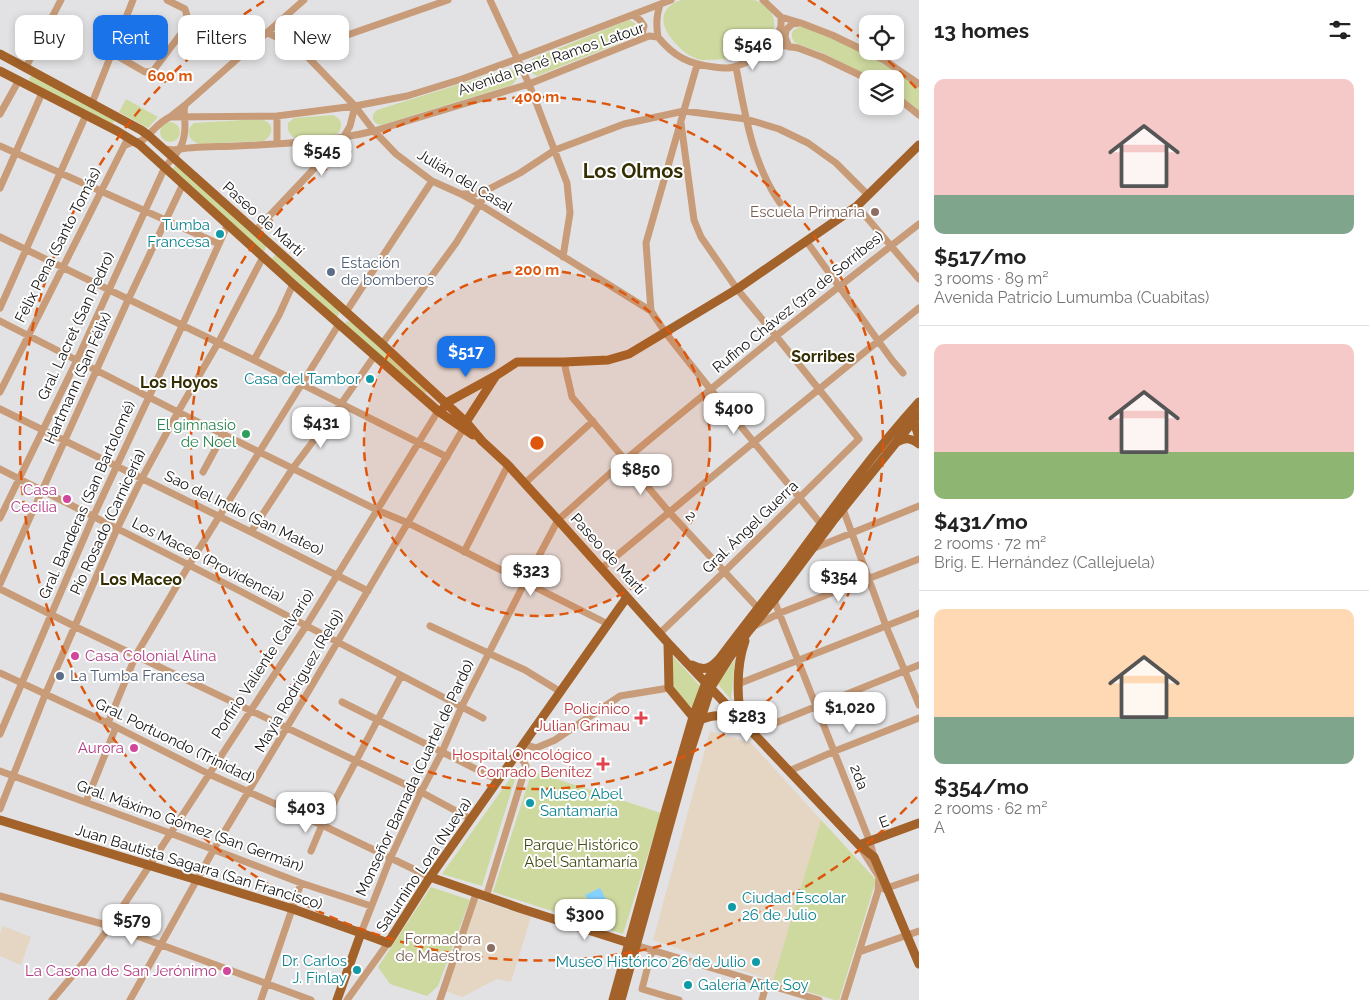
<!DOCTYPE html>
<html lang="en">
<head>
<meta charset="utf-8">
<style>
	:root { --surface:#fff; --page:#f6f6f6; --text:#222; --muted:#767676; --line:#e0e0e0; --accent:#1a73e8 }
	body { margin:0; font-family:Raleway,sans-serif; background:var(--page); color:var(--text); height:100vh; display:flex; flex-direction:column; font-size:19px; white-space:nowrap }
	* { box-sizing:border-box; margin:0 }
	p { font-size:16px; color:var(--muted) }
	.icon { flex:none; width:28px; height:28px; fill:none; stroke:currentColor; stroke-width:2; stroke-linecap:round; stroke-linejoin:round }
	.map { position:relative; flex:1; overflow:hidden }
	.drawer { display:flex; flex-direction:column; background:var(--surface); width:450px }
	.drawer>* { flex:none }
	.guide { position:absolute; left:15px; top:15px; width:475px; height:45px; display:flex; gap:10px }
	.controls { position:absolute; left:859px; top:15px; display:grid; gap:10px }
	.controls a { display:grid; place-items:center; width:45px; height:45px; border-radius:10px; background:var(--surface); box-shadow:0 2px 8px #0003; font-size:25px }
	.price { position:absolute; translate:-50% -42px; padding:0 11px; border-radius:10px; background:#fff; color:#222; font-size:16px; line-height:32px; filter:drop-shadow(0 1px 2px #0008) }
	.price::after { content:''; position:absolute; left:50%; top:30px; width:15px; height:11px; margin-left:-8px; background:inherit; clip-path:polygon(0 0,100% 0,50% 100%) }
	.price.on { background:var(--accent); color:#fff }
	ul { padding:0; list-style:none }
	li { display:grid; align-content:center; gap:10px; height:265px; padding:0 15px }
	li+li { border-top:1px solid var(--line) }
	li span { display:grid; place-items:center; height:155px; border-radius:10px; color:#555 }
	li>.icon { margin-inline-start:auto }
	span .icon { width:90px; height:90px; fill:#fffc; stroke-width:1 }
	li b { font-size:21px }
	h2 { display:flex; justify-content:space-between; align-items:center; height:60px; padding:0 15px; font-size:21px }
	.chip { padding:0 18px; border-radius:10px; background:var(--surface); box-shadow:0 2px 8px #0003; font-size:18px; line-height:45px }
	.chip.on { background:var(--accent); color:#fff }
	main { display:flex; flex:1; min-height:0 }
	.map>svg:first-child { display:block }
	.education { fill:#e4d6c3 }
	.green { fill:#ced99f }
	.water { fill:#85d1ff }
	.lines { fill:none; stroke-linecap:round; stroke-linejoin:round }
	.minor { stroke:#c89c79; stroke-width:7 }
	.major { stroke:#a26229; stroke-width:9 }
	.ring { fill:none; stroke:#dd560c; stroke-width:2.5; stroke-dasharray:9 6 }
	.education-dot { fill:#8d6e63; stroke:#fff; stroke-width:2 }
	.culture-dot { fill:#0f9aa8; stroke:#fff; stroke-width:2 }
	.service-dot { fill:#5c6f8a; stroke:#fff; stroke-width:2 }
	.leisure-dot { fill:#2e9e5b; stroke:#fff; stroke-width:2 }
	.hotel-dot { fill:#d1479c; stroke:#fff; stroke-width:2 }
	.health-dot { fill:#e0444e; stroke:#fff; stroke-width:2 }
	.labels { text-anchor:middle; stroke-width:4; stroke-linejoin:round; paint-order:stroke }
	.street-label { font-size:15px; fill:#151515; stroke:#fff }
	.education-label { font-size:15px; fill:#785e54; stroke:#fff; text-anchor:end }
	.culture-label { font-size:15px; fill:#0d838f; stroke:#fff; text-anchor:end }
	.service-label { font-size:15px; fill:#4e5e75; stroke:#fff; text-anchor:start }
	.leisure-label { font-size:15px; fill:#27864d; stroke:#fff; text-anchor:end }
	.hotel-label { font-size:15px; fill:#b23c85; stroke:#fff; text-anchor:end }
	.health-label { font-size:15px; fill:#be3a42; stroke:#fff; text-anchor:end }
	.park-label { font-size:15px; fill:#444c14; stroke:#fff }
	.neighbourhood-label { font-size:16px; font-weight:bold; fill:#342e02; stroke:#fff }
	.district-label { font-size:20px; font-weight:bold; fill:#342e02; stroke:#fff }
	.centre { fill:#dd560c; stroke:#fff; stroke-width:2.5 }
	.ring-label { font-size:15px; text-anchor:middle; font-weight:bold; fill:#dd560c; stroke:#fff; stroke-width:4; stroke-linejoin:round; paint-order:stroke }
</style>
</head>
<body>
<main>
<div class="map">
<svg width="919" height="1000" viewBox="0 0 919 1000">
	<rect width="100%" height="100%" fill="#e2e2e4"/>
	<path class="education" d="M710,731L751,743L876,880L839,1000H835L773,981L653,940Z
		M476,899L531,917L511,982L497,979L462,997L445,991Z
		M3,926L31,937L21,965L0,956V933Z"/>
	<path class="green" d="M681,0H753C761,1 764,5 769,10C776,17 776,30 770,38C766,44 751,54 745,56C737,59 711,60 702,60C694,59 685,53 679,47C663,32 653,10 681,0Z
		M629,20L635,23L638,29L636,35L634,37L537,76L530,72L529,63L532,59Z
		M799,27H802C843,42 884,61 919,88V111L895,93V79H873L823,53L795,43L792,38V32L794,30Z
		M508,69C514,69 517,73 517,79L512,85L381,125C372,124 370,115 377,110Z
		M33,75L114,119V122L112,124L30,83L29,78Z
		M126,99L158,117L148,128L119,112Z
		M333,115C343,119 344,129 335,135L295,138C289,135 287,130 288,123L294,118Z
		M258,119C273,120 276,133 264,141L199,144C188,141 185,130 194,123Z
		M160 132a10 10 0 1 1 20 0a10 10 0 1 1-20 0Z
		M175,166H177L266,245L265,250L263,251L172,170Z
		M275,255L277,256L339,311L338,316L336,317L272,259Z
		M347,321L351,322L427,391L424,394L345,324Z
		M671,654L700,686L693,709L670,686Z
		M735,659L731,700L718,684Z
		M519,766L482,886L442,874Z
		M532,771L661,813L623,934L493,892Z
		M821,820L876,880L839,1000H835L773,981Z
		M431,887L470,900L438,986L427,996L390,984L378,967Z"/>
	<path class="water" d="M600,888L607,901L593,909L585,895Z"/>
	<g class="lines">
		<path class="minor" d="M490,0L529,84L567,183L570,213L563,257
			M763,0L781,17L801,23L832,35L884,60L919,84
			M633,15L640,20L644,26L641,39
			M268,33L299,48L355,106L374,131L396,154L432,181L461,194L479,204L651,311L665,332L711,390L821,524
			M658,37C656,25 656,16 660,5
			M774,44L781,26V17
			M789,47L785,37L786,30L792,24L799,23
			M299,48L333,40L448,0
			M112,53L145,72L153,71L189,23L185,9L167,0
			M26,67L61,0
			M736,67C745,114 752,163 780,203
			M895,96L919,115
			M92,103L133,0
			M0,114L19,80
			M170,117L185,105L304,0
			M277,144V116
			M0,146L219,244
			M124,146C132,140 138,144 144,139C153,132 157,123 170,117L277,116L355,106L407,96L462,79L517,59L671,0
			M164,149L174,150C194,146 215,147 236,146C282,144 329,142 374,131L529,84L649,36L658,37C674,57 689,64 714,67C721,68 731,69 737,66C751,62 763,53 774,44L798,48L822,57L868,79
			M0,188L42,93
			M463,194H475L489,189
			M857,206L919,279
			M256,230L343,138L350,126L355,106
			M0,237L254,360L447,457
			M807,242L892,360L903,373
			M0,308L86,115
			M651,311L646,243L697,65
			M346,312L432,181
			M0,321L178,412L377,510L408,523L608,624
			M382,344L456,243L489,189L520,173L555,150L624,124L684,111L746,119L779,129L808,143L836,163L868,195
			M254,360L279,315L293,284
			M564,362L572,397L669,512L758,608
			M0,392L126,142
			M0,409L251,532L368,591
			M0,469L238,590L483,718
			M203,472L224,433
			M525,483L593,421
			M843,509L886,626L919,705
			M0,518L77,360L165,167C178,152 185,146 185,125C185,118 183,112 185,105
			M251,532L293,468L341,404L375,355
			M812,549L919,506
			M464,552L508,465
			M602,568L754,442L919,308
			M0,584L128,300L183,184
			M0,589L76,627L421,792L471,819
			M774,600L870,842L874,857
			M430,626L525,670L561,692
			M754,626L780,613L919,559
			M660,633L724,572L859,439L776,336L737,289L701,237L694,220L681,123
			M0,673L116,727L209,774L322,825L430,877
			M738,684L919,613
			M342,702L498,780
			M108,723L136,655L189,565L339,324
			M753,732L919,665
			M0,734L93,517L182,326L228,224
			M524,744L536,748L555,740L620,696L669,688
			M0,771L170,833L301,883L371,906
			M789,771L835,751L919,718
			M86,802L116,727
			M0,809L45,695L117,529L142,478L178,412L218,343L263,257
			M311,851L322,825L401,676
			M884,889L919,877
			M0,896L110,926L311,1000
			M486,897L526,766L518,752
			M361,933L390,859L421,792L442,752L462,706L525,582L558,520L625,460L661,430L776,336L919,224
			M632,944L819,1000
			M652,950L642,989L679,1000
			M859,952L919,931
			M52,1000L84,962L110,926L306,626L438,411
			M130,1000L214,849L311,687L463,429
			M261,1000L301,883
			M347,1000L388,943
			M440,1000L476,894
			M762,1000L766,985
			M844,1000L878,891L879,877L862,850"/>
		<path class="major" d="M0,54L141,130L148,135L382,344L466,422L482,441L508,465L558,520L668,643L859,845L874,857L919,964
			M0,71L117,131L140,145L293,284L438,411L473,435
			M444,407L446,403L497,375L517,362H564L608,360L629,354L737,289L857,206L919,145
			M913,419L919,437
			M461,425L466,422L495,377
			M897,442C905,437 911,438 919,444
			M668,643L669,688L693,717
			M692,665C705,672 711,668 720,658C743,627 767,597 790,567C831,511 872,454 919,402
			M700,720C716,713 725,716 741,720C737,694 736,666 745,641
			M0,820L293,909L361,933L388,943L430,877L627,597
			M859,845L919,823
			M430,877L522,909L629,943
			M337,1000L361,933
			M613,1000L665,813L693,717L706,682L718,662
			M621,1000L689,755L711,687L728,660L748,632L774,600L833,521L919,414"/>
	</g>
	<circle cx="537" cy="443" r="173" fill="#dd560c" fill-opacity=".12"/>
	<g class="ring">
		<circle cx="537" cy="443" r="173"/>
		<circle cx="537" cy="443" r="346"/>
		<path d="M917 797A519 519 0 1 1 266 0M808 0A519 519 0 0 1 867 43M877 51A519 519 0 0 1 917 89"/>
	</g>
	<g class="education-dot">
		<circle cx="875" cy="212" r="5"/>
		<circle cx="491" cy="948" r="5"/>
	</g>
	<g class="culture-dot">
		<circle cx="220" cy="234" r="5"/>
		<circle cx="370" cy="379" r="5"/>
		<circle cx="530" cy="803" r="5"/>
		<circle cx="732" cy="907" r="5"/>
		<circle cx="756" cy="962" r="5"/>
		<circle cx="357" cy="970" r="5"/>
		<circle cx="688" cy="985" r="5"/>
	</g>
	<g class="service-dot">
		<circle cx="331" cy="272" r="5"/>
		<circle cx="60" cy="676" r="5"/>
	</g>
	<circle class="leisure-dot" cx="246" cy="434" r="5"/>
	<g class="hotel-dot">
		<circle cx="67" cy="499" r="5"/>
		<circle cx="75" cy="656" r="5"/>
		<circle cx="134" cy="748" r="5"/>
		<circle cx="227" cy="971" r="5"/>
	</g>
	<g class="health-dot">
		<path d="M638.5 710.5h5v5h5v5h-5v5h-5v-5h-5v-5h5z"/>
		<path d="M600.5 756.5h5v5h5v5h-5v5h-5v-5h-5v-5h5z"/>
	</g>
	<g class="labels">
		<g class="street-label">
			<text transform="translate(551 59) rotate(-19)" y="5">Avenida René Ramos Latour</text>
			<text transform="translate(465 181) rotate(31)" y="5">Julián del Casal</text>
			<text transform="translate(263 219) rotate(42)" y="5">Paseo de Martí</text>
			<text transform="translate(58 245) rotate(-63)" y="5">Félix Pena (Santo Tomás)</text>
			<text transform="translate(798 302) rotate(-39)" y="5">Rufino Chávez (3ra de Sorribes)</text>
			<text transform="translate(76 326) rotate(-65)" y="5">Gral. Lacret (San Pedro)</text>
			<text transform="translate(78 378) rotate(-66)" y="5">Hartmann (San Félix)</text>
			<text transform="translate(87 500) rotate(-66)" y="5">Gral. Banderas (San Bartolomé)</text>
			<text transform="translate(244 513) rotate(26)" y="5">Sao del Indio (San Mateo)</text>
			<text transform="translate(691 516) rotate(47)" y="5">2</text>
			<text transform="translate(108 522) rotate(-65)" y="5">Pío Rosado (Carnicería)</text>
			<text transform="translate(750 527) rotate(-44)" y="5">Gral. Ángel Guerra</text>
			<text transform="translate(608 554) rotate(48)" y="5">Paseo de Martí</text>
			<text transform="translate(208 560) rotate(27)" y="5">Los Maceo (Providencia)</text>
			<text transform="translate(263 664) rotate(-57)" y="5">Porfirio Valiente (Calvario)</text>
			<text transform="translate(299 681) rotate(-60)" y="5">Mayía Rodríguez (Reloj)</text>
			<text transform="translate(175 741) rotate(26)" y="5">Gral. Portuondo (Trinidad)</text>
			<text transform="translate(859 777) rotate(69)" y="5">2da</text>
			<text transform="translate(415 778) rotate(-65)" y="5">Monseñor Barnada (Cuartel de Pardo)</text>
			<text transform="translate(884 822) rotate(-21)" y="5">E</text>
			<text transform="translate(190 826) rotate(20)" y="5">Gral. Máximo Gómez (San Germán)</text>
			<text transform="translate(424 865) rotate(-56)" y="5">Saturnino Lora (Nueva)</text>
			<text transform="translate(199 867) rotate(17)" y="5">Juan Bautista Sagarra (San Francisco)</text>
		</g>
		<g class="education-label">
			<text x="865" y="217">Escuela Primaria</text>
			<text x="481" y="944">Formadora<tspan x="481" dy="17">de Maestros</tspan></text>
		</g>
		<g class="culture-label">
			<text x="210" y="230">Tumba<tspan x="210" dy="17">Francesa</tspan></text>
			<text x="360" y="384">Casa del Tambor</text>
			<text x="540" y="799" text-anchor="start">Museo Abel<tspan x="540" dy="17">Santamaría</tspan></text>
			<text x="742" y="903" text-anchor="start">Ciudad Escolar<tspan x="742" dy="17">26 de Julio</tspan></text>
			<text x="347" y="966">Dr. Carlos<tspan x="347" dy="17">J. Finlay</tspan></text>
			<text x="746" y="967">Museo Histórico 26 de Julio</text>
			<text x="698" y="990" text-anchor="start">Galería Arte Soy</text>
		</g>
		<g class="service-label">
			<text x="341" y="268">Estación<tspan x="341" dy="17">de bomberos</tspan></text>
			<text x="70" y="681">La Tumba Francesa</text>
		</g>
		<g class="leisure-label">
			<text x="236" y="430">El gimnasio<tspan x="236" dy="17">de Noel</tspan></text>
		</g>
		<g class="hotel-label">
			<text x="57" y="495">Casa<tspan x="57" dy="17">Cecilia</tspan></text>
			<text x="85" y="661" text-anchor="start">Casa Colonial Alina</text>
			<text x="124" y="753">Aurora</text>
			<text x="217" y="976">La Casona de San Jerónimo</text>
		</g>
		<g class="health-label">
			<text x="630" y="714">Policínico<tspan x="630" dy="17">Julian Grimau</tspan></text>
			<text x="592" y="760">Hospital Oncológico<tspan x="592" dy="17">Conrado Benítez</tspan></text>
		</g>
		<g class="park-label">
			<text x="581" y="850">Parque Histórico<tspan x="581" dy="17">Abel Santamaría</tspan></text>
		</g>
		<g class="neighbourhood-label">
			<text x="823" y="362">Sorribes</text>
			<text x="179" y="388">Los Hoyos</text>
			<text x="141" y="585">Los Maceo</text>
		</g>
		<g class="district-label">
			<text x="633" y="178">Los Olmos</text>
		</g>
	</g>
	<circle cx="537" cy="443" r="8" class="centre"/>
	<g class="ring-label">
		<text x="170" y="81">600 m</text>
		<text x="537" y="102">400 m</text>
		<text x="537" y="275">200 m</text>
	</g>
</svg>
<div class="controls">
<a><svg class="icon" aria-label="locate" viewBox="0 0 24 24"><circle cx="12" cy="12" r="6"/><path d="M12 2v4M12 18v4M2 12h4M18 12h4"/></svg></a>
<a><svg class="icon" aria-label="layers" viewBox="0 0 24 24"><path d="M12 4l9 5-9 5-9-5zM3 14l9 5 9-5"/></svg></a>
</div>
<b class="price" style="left:753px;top:71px">$546</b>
<b class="price" style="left:322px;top:177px">$545</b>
<b class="price on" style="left:466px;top:378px">$517</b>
<b class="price" style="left:734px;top:435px">$400</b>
<b class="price" style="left:321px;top:449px">$431</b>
<b class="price" style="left:641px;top:496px">$850</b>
<b class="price" style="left:531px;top:597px">$323</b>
<b class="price" style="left:839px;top:603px">$354</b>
<b class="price" style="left:850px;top:734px">$1,020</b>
<b class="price" style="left:747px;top:743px">$283</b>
<b class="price" style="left:306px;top:834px">$403</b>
<b class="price" style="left:585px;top:941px">$300</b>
<b class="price" style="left:132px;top:946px">$579</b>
<div class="guide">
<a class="chip">Buy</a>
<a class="chip on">Rent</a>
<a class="chip">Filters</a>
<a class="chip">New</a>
</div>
</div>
<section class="drawer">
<h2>13 homes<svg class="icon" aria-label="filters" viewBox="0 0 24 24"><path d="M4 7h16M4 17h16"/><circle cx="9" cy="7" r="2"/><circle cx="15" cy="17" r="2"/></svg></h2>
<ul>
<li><span style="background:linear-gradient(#f6c9c9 75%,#7fa58c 0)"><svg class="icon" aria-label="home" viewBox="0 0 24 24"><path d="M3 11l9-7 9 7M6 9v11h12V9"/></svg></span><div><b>$517/mo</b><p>3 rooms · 89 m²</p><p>Avenida Patricio Lumumba (Cuabitas)</p></div></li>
<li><span style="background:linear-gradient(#f6c9c9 70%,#8fb573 0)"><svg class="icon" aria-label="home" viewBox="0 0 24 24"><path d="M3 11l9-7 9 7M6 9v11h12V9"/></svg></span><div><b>$431/mo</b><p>2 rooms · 72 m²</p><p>Brig. E. Hernández (Callejuela)</p></div></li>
<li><span style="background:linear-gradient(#ffd9b3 70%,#7fa58c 0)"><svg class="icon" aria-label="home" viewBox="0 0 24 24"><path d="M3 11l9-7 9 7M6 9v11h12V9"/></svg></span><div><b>$354/mo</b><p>2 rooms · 62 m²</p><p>A</p></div></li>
</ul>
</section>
</main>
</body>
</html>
